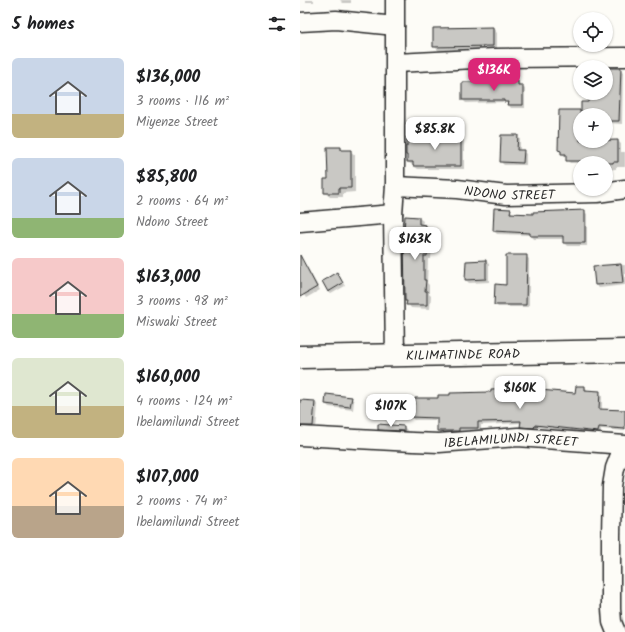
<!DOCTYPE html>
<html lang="en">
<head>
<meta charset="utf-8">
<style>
	:root { --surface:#fff; --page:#f6f6f6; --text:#202124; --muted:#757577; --accent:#db2777 }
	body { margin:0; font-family:Kalam,sans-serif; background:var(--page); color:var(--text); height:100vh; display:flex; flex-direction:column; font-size:15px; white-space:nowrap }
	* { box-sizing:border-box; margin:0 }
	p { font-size:13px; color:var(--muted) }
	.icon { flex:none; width:22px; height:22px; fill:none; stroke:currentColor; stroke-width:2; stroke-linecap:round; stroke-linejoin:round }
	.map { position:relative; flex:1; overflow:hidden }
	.panel { display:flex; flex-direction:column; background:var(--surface); width:300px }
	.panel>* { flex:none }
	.fabs { position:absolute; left:273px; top:12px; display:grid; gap:8px }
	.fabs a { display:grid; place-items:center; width:40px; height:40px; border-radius:50%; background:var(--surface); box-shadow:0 1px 3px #0004; font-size:20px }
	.price { position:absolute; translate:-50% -34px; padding:0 9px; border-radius:8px; background:#fff; color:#222; font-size:13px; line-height:26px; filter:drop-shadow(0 1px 2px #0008) }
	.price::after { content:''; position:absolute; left:50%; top:24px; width:12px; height:9px; margin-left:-6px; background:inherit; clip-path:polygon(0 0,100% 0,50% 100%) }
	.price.active { background:var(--accent); color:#fff }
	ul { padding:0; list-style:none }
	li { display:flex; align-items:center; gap:12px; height:100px; padding:0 12px }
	li span { display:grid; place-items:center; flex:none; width:112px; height:80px; border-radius:6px; color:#555 }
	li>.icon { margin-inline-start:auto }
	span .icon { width:48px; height:48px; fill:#fffc; stroke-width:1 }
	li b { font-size:17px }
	h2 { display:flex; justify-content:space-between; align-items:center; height:48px; padding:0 12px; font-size:17px }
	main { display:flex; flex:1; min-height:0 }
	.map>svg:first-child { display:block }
	.shadow { fill:#0003 }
	.building { fill:#c9c8c4; stroke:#2b2b2b }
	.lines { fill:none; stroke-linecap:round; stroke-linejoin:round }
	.minor-casing { stroke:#2b2b2b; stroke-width:21 }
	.major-casing { stroke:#2b2b2b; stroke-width:25 }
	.minor { stroke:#fdfcf7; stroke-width:18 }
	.major { stroke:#fdfcf7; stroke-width:22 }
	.labels { text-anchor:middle; stroke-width:3; stroke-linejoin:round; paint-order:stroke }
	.street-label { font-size:13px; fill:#2b2b2b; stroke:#fdfcf7 }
</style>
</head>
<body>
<main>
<section class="panel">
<h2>5 homes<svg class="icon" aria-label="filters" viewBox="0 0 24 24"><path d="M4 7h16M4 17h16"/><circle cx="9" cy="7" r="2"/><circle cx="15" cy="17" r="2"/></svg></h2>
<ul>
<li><span style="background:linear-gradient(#c9d6e8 70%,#c2b280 0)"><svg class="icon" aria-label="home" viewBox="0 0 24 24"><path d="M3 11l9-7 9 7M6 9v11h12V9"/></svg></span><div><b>$136,000</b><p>3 rooms · 116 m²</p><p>Miyenze Street</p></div></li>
<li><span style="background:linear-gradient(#c9d6e8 75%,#8fb573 0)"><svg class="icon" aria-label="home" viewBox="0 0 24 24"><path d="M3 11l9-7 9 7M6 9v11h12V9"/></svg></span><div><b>$85,800</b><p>2 rooms · 64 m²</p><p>Ndono Street</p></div></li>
<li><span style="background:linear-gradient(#f6c9c9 70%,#8fb573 0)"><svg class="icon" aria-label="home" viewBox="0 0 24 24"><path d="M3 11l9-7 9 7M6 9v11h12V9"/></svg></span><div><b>$163,000</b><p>3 rooms · 98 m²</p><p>Miswaki Street</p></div></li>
<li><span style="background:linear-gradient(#dfe7d0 60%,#c2b280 0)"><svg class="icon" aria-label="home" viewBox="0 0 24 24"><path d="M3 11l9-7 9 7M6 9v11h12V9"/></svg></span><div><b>$160,000</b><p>4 rooms · 124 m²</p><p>Ibelamilundi Street</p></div></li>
<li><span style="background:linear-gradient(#ffd9b3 60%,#b9a48a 0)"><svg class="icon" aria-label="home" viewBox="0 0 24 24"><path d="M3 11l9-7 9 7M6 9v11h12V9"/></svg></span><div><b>$107,000</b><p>2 rooms · 74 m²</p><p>Ibelamilundi Street</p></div></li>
</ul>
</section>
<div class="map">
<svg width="325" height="632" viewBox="0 0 325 632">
	<rect width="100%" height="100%" fill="#fdfcf7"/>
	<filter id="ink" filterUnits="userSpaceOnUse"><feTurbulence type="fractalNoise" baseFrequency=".025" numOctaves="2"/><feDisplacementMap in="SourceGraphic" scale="8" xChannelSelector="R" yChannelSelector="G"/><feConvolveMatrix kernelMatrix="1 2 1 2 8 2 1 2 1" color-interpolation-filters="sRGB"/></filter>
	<g filter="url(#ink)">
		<path class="shadow" d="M4,0H14V2H6Z
			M40,0H51V3H43Z
			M193,28L197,33V50L139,51L134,46Z
			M306,69H320L323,72L322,124L306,123V115H280V141H318L321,144V152H325V167H316V169L306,170V163H270L267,160V157H265L259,150L260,111H282L289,103L290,93H306Z
			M218,82L225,89V108H211L206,102L166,103L163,100Z
			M217,136L220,139V151H223L226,154V165H204L201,162Z
			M160,137L164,141V169H118L108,162V157L106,155L133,140Z
			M28,148H41L44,151H50L55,155V192L43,193V197H30L25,193V180H29Z
			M210,210L213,214L234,215L284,211L287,214V246H267L264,243V239H234L231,235L197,234L194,231Z
			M119,218L123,221L122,225L126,226L130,229L129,233L133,236L131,259H128L127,283L129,285V294L131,296L130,309L111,308L106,301Z
			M226,256L229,259V307H198L195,304Z
			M186,261L189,264V282L169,283L166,280Z
			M4,264L7,267L20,290L6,298L0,289V266Z
			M325,265V285L299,288L296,285L294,267Z
			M37,273L45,286L31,294L28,291Z
			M285,387L288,391L299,392L302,395V410L325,411V431L301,429V434L237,427V430L224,429L221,426L222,423L181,425V430L161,431V433L141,434L138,431V420H114L111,417L139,399L192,393L211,389L213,391L276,394Z
			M27,396L51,398L54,401L53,410L29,407L26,404Z
			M0,401L15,402L18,405L16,429H0Z
			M104,427L107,430L106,433L82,432L79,429Z"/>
		<path class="building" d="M193,27V46L133,47V28Z
			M306,68H321L319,121H306V115H281V102H288L289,93H306Z
			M218,81V85H223V105H207L208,102H204V100H162V82Z
			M259,110H280V141L318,140V162H313V163H299V161H266V154H261V151L258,150Z
			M201,135H218L217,150H224L223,163L200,162Z
			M132,136H161V166H113V162H107V155H106V146H107V139H132Z
			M27,147H41V150H51V188H39V193H24V179H28Z
			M194,208L211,209L210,213L233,214V212L285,210V243H263V236H230V233L193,231Z
			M105,216L119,217V224L126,225V231H129L127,256H124V280H126L125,291H127V305H106L107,301H105L104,232Z
			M0,255L17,287L0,297Z
			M206,255H227L226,305H194L195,284L206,285Z
			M186,260V279L165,280L166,261Z
			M321,264L323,283L295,285L293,266Z
			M37,272L43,283L28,292L22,281Z
			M276,386H285V390L300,391L299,409L325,410V429L299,427L298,432L235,425L234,428L220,427L221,421L178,422V428H159V431H137V418L110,417L111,404H115V398H138V395H150V393L191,392V389L212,388V390H239L275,393Z
			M26,394L52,397L50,407L25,404Z
			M0,400L15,401L13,426H0Z
			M78,424L104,426V431L78,430Z"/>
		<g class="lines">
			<g class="minor-casing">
				<g id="minor">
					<path d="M95,0V186L93,214L95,356"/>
					<path d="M0,22L36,20L95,26"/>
					<path d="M96,63L195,58L325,57"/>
					<path id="s1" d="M95,186L157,189L206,195L297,193L325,189"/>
					<path d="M0,222L93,214"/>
					<path id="s2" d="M0,436L113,442L139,443L218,437L325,445"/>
					<path d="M316,632L312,622L311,609V536L312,486L315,468L320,455L325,449"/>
				</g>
			</g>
			<g class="major-casing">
				<g id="major">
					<path id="s3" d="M0,357L325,351"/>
				</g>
			</g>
			<use href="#minor" class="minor"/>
			<use href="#major" class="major"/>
		</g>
	</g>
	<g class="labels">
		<g class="street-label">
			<text dy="5" stroke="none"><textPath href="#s1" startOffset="115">NDONO STREET</textPath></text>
			<text dy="5" stroke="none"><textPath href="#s3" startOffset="163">KILIMATINDE ROAD</textPath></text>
			<text dy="5" stroke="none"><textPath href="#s2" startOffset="211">IBELAMILUNDI STREET</textPath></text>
		</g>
	</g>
</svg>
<div class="fabs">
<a><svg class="icon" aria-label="locate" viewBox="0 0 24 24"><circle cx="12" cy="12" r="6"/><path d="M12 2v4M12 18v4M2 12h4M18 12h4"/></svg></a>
<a><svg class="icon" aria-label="layers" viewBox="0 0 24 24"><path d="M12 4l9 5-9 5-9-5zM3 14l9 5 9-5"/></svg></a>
<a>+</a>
<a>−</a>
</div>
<b class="price active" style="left:194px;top:92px">$136K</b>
<b class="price" style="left:135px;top:151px">$85.8K</b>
<b class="price" style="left:115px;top:261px">$163K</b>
<b class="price" style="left:220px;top:410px">$160K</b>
<b class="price" style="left:91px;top:428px">$107K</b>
</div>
</main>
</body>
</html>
